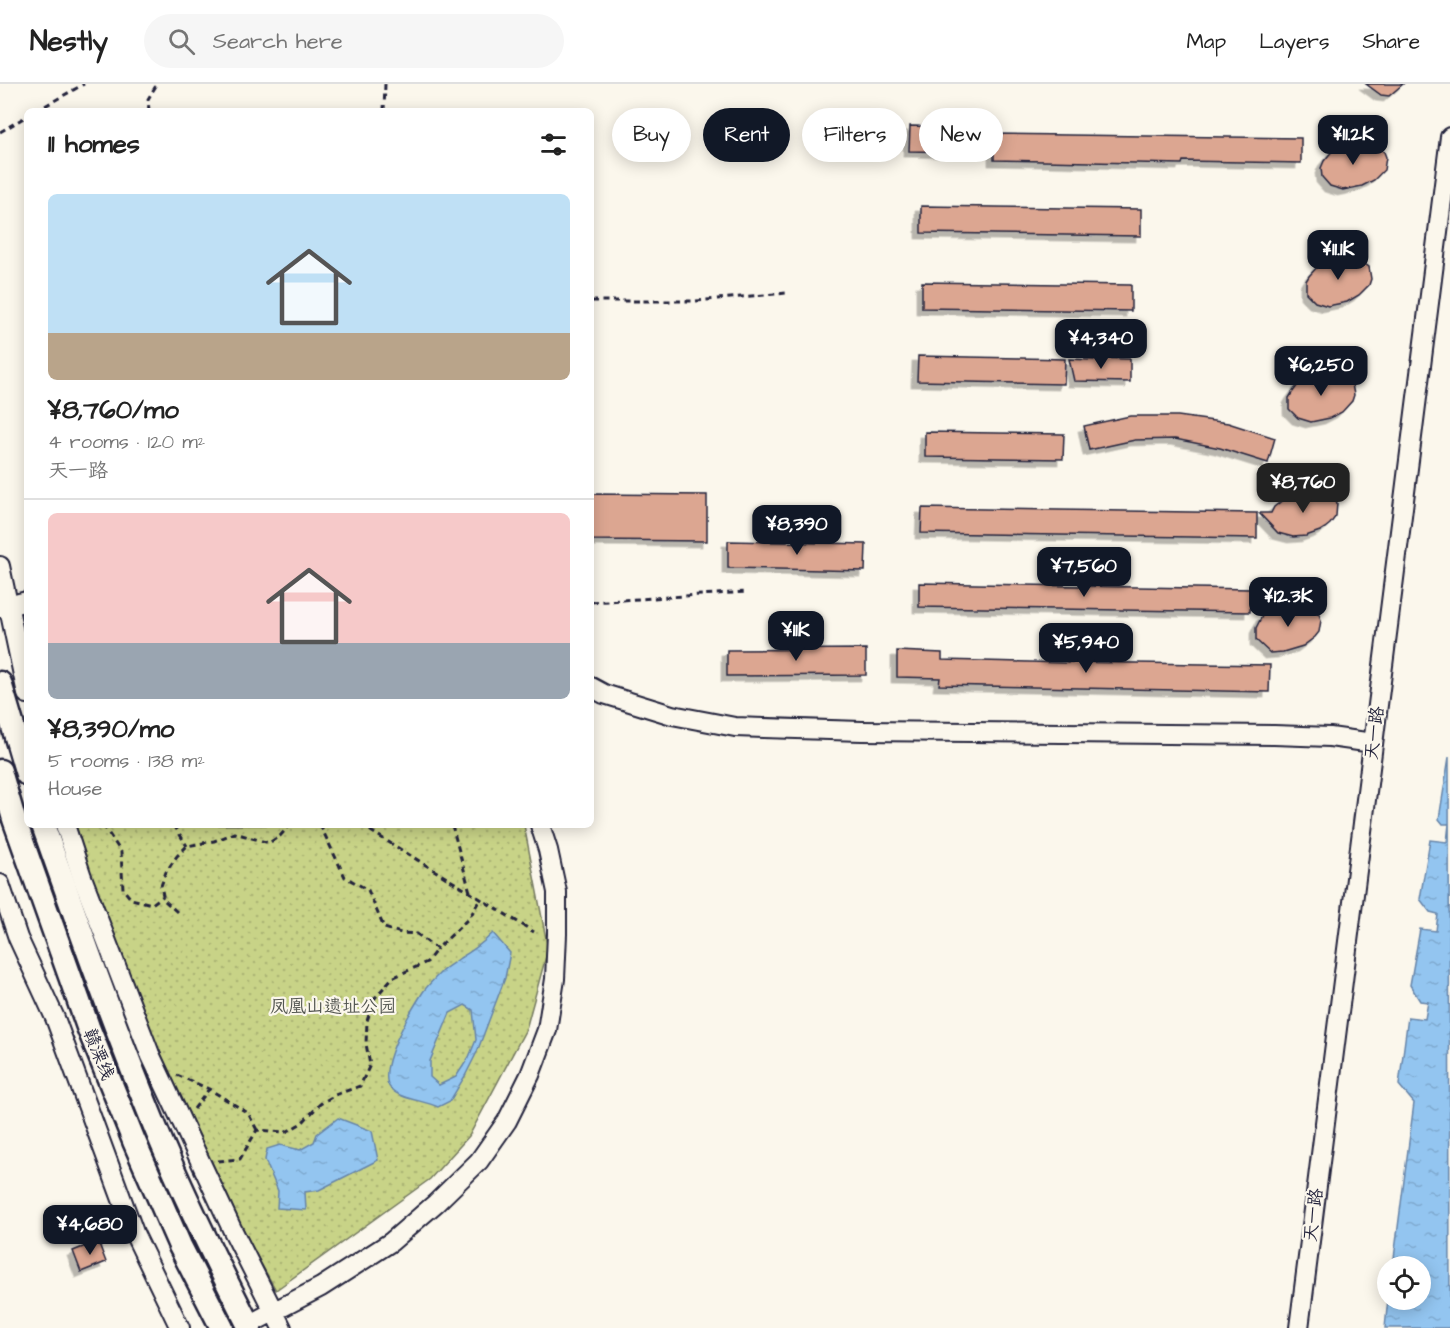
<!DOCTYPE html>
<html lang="en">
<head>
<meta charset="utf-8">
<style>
	:root { --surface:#fff; --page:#f6f6f6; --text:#222; --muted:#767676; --line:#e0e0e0; --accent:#111827 }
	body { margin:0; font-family:"Architects Daughter","LXGW WenKai TC",sans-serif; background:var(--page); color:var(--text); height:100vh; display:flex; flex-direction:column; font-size:22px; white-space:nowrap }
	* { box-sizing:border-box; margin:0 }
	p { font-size:20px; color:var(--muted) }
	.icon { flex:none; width:33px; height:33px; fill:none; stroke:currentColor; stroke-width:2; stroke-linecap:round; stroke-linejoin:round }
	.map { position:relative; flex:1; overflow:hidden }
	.sheet { position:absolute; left:24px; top:24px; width:570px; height:720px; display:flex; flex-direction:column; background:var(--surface); border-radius:9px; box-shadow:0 3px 15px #0003 }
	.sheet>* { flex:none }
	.hud { position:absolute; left:612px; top:24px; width:570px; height:54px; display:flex; gap:12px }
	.fabs { position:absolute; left:1377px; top:1172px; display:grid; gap:12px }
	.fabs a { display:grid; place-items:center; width:54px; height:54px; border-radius:50%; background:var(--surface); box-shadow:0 3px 15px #0003; font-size:30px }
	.price { position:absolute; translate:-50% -51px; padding:0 14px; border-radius:12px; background:var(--accent); color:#fff; font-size:20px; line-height:39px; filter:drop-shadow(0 2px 3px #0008) }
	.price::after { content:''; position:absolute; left:50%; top:36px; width:18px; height:14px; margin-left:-9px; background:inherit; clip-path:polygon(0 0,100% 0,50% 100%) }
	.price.current { background:#222; color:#fff }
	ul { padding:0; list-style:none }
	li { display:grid; align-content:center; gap:12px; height:318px; padding:0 24px }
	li+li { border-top:2px solid var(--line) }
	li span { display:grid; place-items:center; height:186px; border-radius:9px; color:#555 }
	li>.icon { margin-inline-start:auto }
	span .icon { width:108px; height:108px; fill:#fffc; stroke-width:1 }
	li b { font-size:26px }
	h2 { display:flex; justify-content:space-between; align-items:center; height:72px; padding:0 24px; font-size:26px }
	.chip { padding:0 21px; border-radius:27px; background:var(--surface); box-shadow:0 3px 15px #0003; font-size:21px; line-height:54px }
	.chip.current { background:var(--accent); color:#fff }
	header { display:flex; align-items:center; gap:36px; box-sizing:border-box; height:84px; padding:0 30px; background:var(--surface); border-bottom:2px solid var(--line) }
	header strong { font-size:28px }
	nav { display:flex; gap:33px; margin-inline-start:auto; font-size:21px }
	.search { width:420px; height:54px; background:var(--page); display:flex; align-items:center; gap:15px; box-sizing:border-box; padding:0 21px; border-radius:33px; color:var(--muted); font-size:22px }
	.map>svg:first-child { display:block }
	.park { fill:url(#park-dots); stroke:#757a61; stroke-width:1.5 }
	.water { fill:url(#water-ripples); stroke:#6684a8; stroke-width:1.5; fill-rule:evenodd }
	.building { fill:#dca691; stroke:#22223b; stroke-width:1.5; filter:url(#shadow) }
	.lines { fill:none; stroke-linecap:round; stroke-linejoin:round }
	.tertiary-casing { stroke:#22223b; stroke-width:22 }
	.primary-casing { stroke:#22223b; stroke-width:27 }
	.path { stroke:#22223b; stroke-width:3; stroke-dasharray:6 4.5; stroke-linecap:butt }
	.tertiary { stroke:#fbf7ec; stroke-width:18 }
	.primary { stroke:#fbf7ec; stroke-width:22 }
	.labels { text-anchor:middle; stroke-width:4.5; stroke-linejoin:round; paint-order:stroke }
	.street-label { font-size:18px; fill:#22223b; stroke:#fbf7ec }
	.park-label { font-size:18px; fill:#545752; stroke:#fbf7ec }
</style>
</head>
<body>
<header>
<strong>Nestly</strong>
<div class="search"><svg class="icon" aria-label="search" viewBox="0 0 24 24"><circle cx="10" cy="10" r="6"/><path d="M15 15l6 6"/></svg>Search here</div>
<nav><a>Map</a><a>Layers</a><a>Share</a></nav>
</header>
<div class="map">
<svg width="1450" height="1244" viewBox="0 0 1450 1244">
	<defs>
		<pattern id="park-dots" width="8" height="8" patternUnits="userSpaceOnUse" patternTransform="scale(1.5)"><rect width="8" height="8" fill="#c8d387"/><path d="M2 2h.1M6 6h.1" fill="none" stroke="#acb575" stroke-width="1.8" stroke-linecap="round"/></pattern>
		<pattern id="water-ripples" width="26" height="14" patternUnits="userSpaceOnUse" patternTransform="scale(1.5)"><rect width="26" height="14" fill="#93c5f0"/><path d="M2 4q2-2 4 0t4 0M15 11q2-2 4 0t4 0" fill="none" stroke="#7ea9cf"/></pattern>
		<filter id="shadow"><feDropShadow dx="-5.5" dy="5.5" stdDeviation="0" flood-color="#0004"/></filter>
	</defs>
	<rect width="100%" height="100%" fill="#fbf7ec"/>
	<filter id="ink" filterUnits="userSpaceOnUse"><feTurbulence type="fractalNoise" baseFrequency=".0167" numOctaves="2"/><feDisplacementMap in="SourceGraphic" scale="12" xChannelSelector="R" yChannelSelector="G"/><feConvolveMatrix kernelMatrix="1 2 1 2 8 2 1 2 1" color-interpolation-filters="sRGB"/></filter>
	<g filter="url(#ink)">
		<path class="park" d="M72,741H524L548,865L526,945L469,1052L430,1095L276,1206L182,1041Z"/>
		<path class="water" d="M1449,673L1450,1244H1385L1388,1215H1420V1182H1393L1414,1019L1399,1001L1408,933L1425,935L1428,918L1420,917L1410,901L1420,845L1436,847L1438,830L1430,828L1420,815L1430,756L1447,758L1449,740H1443L1439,735Z
			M493,849L510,869L505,894L477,968L465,992L450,1017L438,1023C424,1016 402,1016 391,1005C374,987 412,925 423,908C428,901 435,894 441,888C447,882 454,879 460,874C472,867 483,859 493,849ZM465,921L473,926L476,956L469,973L456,993L439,1001L430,993V977L450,929Z
			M338,1034L372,1047L378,1076L319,1106L305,1108L306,1126L277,1124L278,1107L265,1076L267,1065L280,1061L300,1066L314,1058L317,1050Z"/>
		<path class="building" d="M1366,0H1403L1389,12L1381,11Z
			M910,42L959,43V68L909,67Z
			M994,50L1301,54V79L1183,77L1182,80L994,76Z
			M1358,58L1373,60L1384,68L1386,73L1384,86L1374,96L1362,102L1343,106L1330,102L1322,93L1321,84L1324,77L1333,66L1341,62Z
			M921,122L1141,125V152L921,149Z
			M1342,173L1357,175L1369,183L1371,195L1369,201L1359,211L1347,218L1328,222L1315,218L1306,209V197L1309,192L1318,182L1326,177Z
			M922,198L1131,201V227L922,224Z
			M918,272L1065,275L1064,300L917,297Z
			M1094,274L1130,275V298L1074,297L1069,275L1094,276Z
			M1325,290L1340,291L1352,300L1354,311L1352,317L1342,328L1330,334L1311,338L1298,334L1289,325V314L1292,309L1300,298L1308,294Z
			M1130,332H1178L1228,339L1275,354L1268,379L1220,364L1175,355L1135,356L1089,366L1084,342Z
			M925,348L1064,350L1063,375L925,373Z
			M1300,406L1322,407L1329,410L1334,414L1337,419L1336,432L1330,440L1325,444L1320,447L1306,452L1293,453L1278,449L1259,429H1271L1274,423L1284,415Z
			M591,410L707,411V457L591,456Z
			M922,424L1257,429V454L921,449Z
			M728,457L866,460L865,487L728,484Z
			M919,499L1251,505L1250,528L919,523Z
			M1292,520L1307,522L1319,530L1321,536L1319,548L1315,553L1303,562L1283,568L1270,569L1256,556V544L1262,532L1276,524Z
			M866,565V591L727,592V566Z
			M897,567L942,569V576L1068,579V578L1270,581L1269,608L939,601L940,594L897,593Z
			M98,1157L106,1178L81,1188L73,1167Z"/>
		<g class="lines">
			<g class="tertiary-casing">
				<path id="tertiary" d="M0,482L27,610
					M0,524L27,517
					M591,603L604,610L672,631L735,643L862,647L1274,651L1330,653L1373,659
					M65,741L82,793L150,970L232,1145L282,1244
					M0,800L18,854L55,934L135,1151L180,1244
					M248,1241L321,1203L391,1158L436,1119L479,1077L507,1037L530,991L547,946L555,895L557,850V808L548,766L540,741
					M1299,1244L1450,53"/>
			</g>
			<g class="primary-casing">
				<path id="primary" d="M0,599L27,690
					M0,687L14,735L88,943L134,1057L180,1162L222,1244
					M43,741C79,843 115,945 156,1045C184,1113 217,1179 250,1244"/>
			</g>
			<path class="path" d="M36,27L84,0
				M149,27L148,15L157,0
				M384,27L385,0
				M0,48L27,32
				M591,217H695L787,209
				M591,518L747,508
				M103,741L121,768L123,805L131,815L152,820L163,812
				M174,741L187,762
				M320,741L345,793L368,806L384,844L401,849L417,850L437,865L470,833L480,815
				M361,741L534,848
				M452,741L470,808
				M177,828L164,816L161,802L166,788L177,772L187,762L214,757L235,749L269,759L280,752L290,741
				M177,991L209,1005
				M194,1025L209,1005L248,1029L257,1046
				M218,1077L240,1075L257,1046L286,1048L302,1039L320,1020L335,1011L360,1002L370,981L366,960L367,937L374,915L392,894L427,878L437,865"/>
			<use href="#tertiary" class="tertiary"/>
			<use href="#primary" class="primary"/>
		</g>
	</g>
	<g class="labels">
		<g class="street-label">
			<text transform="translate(1374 649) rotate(-83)" y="6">天一路</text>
			<text transform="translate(99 970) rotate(68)" y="6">赣溧线</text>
			<text transform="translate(1313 1131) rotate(-83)" y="6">天一路</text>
		</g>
		<g class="park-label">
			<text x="333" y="928">凤凰山遗址公园</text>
		</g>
	</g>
</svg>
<div class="fabs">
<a><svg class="icon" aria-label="locate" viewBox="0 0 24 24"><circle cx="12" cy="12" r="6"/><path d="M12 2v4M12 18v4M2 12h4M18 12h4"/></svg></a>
</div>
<b class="price" style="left:1353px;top:82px">¥11.2K</b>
<b class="price" style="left:1338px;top:197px">¥11.1K</b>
<b class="price" style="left:1101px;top:286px">¥4,340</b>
<b class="price" style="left:1321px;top:313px">¥6,250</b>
<b class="price current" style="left:1303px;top:430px">¥8,760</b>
<b class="price" style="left:797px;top:472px">¥8,390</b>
<b class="price" style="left:1084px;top:514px">¥7,560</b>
<b class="price" style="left:1288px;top:544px">¥12.3K</b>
<b class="price" style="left:796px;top:578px">¥11K</b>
<b class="price" style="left:1086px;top:590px">¥5,940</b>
<b class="price" style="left:90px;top:1172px">¥4,680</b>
<div class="hud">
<a class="chip">Buy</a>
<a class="chip current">Rent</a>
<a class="chip">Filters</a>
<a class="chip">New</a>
</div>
<section class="sheet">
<h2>11 homes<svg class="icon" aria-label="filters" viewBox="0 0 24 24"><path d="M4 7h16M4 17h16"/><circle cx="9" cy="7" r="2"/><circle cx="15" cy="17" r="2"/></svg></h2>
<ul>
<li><span style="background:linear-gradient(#bfe0f5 75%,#b9a48a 0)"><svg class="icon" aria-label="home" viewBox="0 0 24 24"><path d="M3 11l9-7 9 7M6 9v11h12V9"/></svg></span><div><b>¥8,760/mo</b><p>4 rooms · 120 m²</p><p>天一路</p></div></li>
<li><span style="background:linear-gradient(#f6c9c9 70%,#9aa5b1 0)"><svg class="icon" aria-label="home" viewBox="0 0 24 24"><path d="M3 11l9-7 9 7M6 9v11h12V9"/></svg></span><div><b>¥8,390/mo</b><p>5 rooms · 138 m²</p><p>House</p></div></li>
</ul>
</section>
</div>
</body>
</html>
